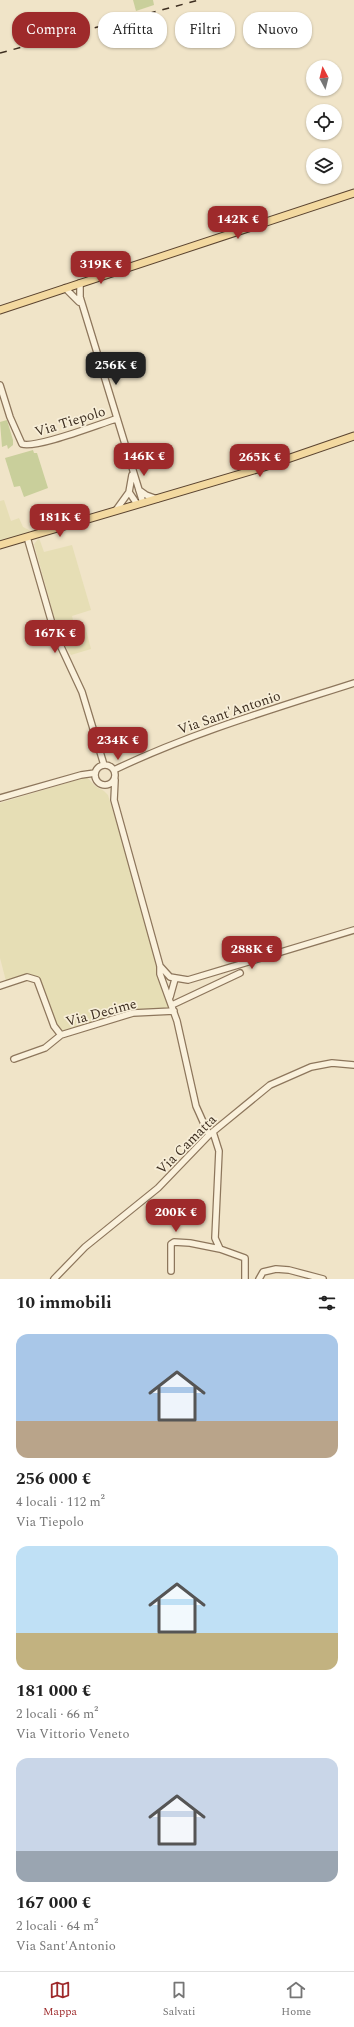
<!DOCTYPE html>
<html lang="it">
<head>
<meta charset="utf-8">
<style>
	:root { --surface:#fff; --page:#f2f2f2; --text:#222; --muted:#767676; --line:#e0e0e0; --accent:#9e2a2b }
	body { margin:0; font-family:Spectral,serif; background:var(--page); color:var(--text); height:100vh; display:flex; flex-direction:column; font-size:15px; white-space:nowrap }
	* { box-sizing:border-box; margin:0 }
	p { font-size:13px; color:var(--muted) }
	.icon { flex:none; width:22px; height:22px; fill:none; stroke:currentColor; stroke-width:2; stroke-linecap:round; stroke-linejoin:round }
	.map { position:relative; height:1279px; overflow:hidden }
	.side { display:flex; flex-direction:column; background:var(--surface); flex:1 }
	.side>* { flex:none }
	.guide { position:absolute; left:12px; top:12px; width:330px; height:36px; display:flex; gap:8px }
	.needle { width:26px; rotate:353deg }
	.buttons { position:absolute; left:306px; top:60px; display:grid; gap:8px }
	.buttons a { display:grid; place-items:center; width:36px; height:36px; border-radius:50%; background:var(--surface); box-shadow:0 1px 3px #0004; font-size:20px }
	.price { position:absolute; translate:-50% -34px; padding:0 9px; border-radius:8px; background:var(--accent); color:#fff; font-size:13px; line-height:26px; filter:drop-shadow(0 1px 2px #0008) }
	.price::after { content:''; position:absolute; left:50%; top:24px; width:12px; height:9px; margin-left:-6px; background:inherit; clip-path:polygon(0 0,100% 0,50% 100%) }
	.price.active { background:#222; color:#fff }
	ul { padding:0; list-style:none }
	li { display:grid; align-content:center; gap:8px; height:212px; padding:0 16px }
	li span { display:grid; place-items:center; height:124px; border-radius:12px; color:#555 }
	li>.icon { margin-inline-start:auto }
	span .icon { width:72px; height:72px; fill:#fffc; stroke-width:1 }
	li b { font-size:17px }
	h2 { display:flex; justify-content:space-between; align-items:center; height:48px; padding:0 16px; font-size:17px }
	.pill { padding:0 14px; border-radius:16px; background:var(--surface); box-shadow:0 1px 3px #0004; font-size:14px; line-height:36px }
	.pill.active { background:var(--accent); color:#fff }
	.dock { display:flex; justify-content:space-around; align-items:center; height:56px; border-top:1px solid var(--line); background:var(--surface); font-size:11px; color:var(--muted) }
	.dock a { display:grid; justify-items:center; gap:2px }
	.dock .active { color:var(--accent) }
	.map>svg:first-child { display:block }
	.farmland { fill:#e6deb5 }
	.green { fill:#c9cf9b }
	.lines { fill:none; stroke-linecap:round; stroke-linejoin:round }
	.minor-casing { stroke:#8d765c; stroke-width:8 }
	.major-casing { stroke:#5b4430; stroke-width:9 }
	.minor { stroke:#faf1dc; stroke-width:5.5 }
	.major { stroke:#f3d9a0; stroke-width:7 }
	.rail { stroke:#3d2e20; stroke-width:1.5; stroke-dasharray:7 7; stroke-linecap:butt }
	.labels { text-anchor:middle; stroke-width:3.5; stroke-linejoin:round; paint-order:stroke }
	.street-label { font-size:14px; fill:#3d2e20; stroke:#f7eed8 }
</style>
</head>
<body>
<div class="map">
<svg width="354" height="1279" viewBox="0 0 354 1279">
	<rect width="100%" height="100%" fill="#f0e4c8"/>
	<path class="farmland" d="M4,500L11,521L19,518L23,527L29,530L31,534L0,542V501Z
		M39,538L44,552L72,545L91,610L72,616L75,628L85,626L91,649L71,655L65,645L55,620L34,544Z
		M87,777L95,786L104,791L108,795L172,1008L133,1012L62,1033L58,1031L38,978L29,975L6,981L0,958V803Z"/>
	<path class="green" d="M133,0H153L154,5L136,11Z
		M7,420L13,440V445L8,449L7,445L2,447L0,422Z
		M33,450L34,453H37L48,488L24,497L20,486L14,487L5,458Z"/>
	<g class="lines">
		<g class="minor-casing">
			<path id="minor" d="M80,283V297L143,503
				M65,288L79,302
				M0,385L10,417L22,444C36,449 99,424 116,419
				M139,490L146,495L157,499
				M129,492L137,504
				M116,510L129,492L132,475
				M27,537L55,634L82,692L104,765
				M95 775a10 10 0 1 1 20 0a10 10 0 1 1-20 0Z
				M114,770C191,733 273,709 354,683
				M115,780L114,800L160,966V974L177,1021L196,1106L209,1135
				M0,798L81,775L95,773
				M160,966L170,977L188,980L354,930
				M0,986L27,977L37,980L54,1026L61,1035L133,1013L174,1011
				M170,997L175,979
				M172,1005L240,973
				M14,1059L45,1048L61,1035
				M213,1132L219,1151L215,1238L220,1249L245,1258V1279
				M171,1271V1244L174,1242L190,1243L220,1249
				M54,1279L85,1247L158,1188L209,1135L270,1085L311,1067L332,1063L354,1065
				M259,1279L263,1272L276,1269L289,1270L323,1279"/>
		</g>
		<g class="major-casing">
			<path id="major" d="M0,310L354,193
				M0,545L264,467L354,436"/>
		</g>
		<use href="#minor" class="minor"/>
		<use href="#major" class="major"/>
		<path class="rail" d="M0,53L199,0"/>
	</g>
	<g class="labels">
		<g class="street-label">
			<text transform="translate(70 421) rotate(-17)" y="5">Via Tiepolo</text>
			<text transform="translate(229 712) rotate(-19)" y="5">Via Sant'Antonio</text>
			<text transform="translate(101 1012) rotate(-15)" y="5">Via Decime</text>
			<text transform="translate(186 1144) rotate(-45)" y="5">Via Camatta</text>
		</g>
	</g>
</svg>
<div class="buttons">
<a><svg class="needle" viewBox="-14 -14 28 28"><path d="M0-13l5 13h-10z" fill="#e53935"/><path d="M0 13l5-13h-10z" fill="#767676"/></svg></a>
<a><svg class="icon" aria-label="locate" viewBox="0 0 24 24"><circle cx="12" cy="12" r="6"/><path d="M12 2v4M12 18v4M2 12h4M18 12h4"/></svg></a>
<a><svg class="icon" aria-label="layers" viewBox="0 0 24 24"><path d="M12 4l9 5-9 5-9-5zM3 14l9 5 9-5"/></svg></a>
</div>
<b class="price" style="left:238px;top:240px">142K €</b>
<b class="price" style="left:101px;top:285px">319K €</b>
<b class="price active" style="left:116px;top:386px">256K €</b>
<b class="price" style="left:144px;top:477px">146K €</b>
<b class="price" style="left:260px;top:478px">265K €</b>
<b class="price" style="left:60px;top:538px">181K €</b>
<b class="price" style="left:55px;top:654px">167K €</b>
<b class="price" style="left:118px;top:761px">234K €</b>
<b class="price" style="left:252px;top:970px">288K €</b>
<b class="price" style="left:176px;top:1233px">200K €</b>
<div class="guide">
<a class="pill active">Compra</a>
<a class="pill">Affitta</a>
<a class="pill">Filtri</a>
<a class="pill">Nuovo</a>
</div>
</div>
<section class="side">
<h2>10 immobili<svg class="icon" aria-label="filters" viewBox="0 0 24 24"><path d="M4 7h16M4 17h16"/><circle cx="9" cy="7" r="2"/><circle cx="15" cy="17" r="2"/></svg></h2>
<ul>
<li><span style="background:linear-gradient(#a9c7e8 70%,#b9a48a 0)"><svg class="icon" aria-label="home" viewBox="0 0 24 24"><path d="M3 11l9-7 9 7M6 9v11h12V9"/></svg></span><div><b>256 000 €</b><p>4 locali · 112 m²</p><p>Via Tiepolo</p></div></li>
<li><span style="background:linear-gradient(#bfe0f5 70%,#c2b280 0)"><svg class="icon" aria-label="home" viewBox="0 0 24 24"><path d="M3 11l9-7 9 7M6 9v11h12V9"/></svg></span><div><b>181 000 €</b><p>2 locali · 66 m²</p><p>Via Vittorio Veneto</p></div></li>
<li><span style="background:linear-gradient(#c9d6e8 75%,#9aa5b1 0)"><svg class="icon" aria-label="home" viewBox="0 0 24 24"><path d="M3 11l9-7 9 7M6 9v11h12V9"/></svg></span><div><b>167 000 €</b><p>2 locali · 64 m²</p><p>Via Sant'Antonio</p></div></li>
</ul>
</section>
<nav class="dock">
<a class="active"><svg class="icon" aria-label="map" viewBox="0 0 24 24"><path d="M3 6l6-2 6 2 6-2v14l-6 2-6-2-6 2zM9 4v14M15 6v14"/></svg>Mappa</a>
<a><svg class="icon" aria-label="saved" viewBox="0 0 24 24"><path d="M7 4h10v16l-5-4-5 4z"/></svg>Salvati</a>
<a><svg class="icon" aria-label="home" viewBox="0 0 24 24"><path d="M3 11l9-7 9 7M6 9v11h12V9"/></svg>Home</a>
</nav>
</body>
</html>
